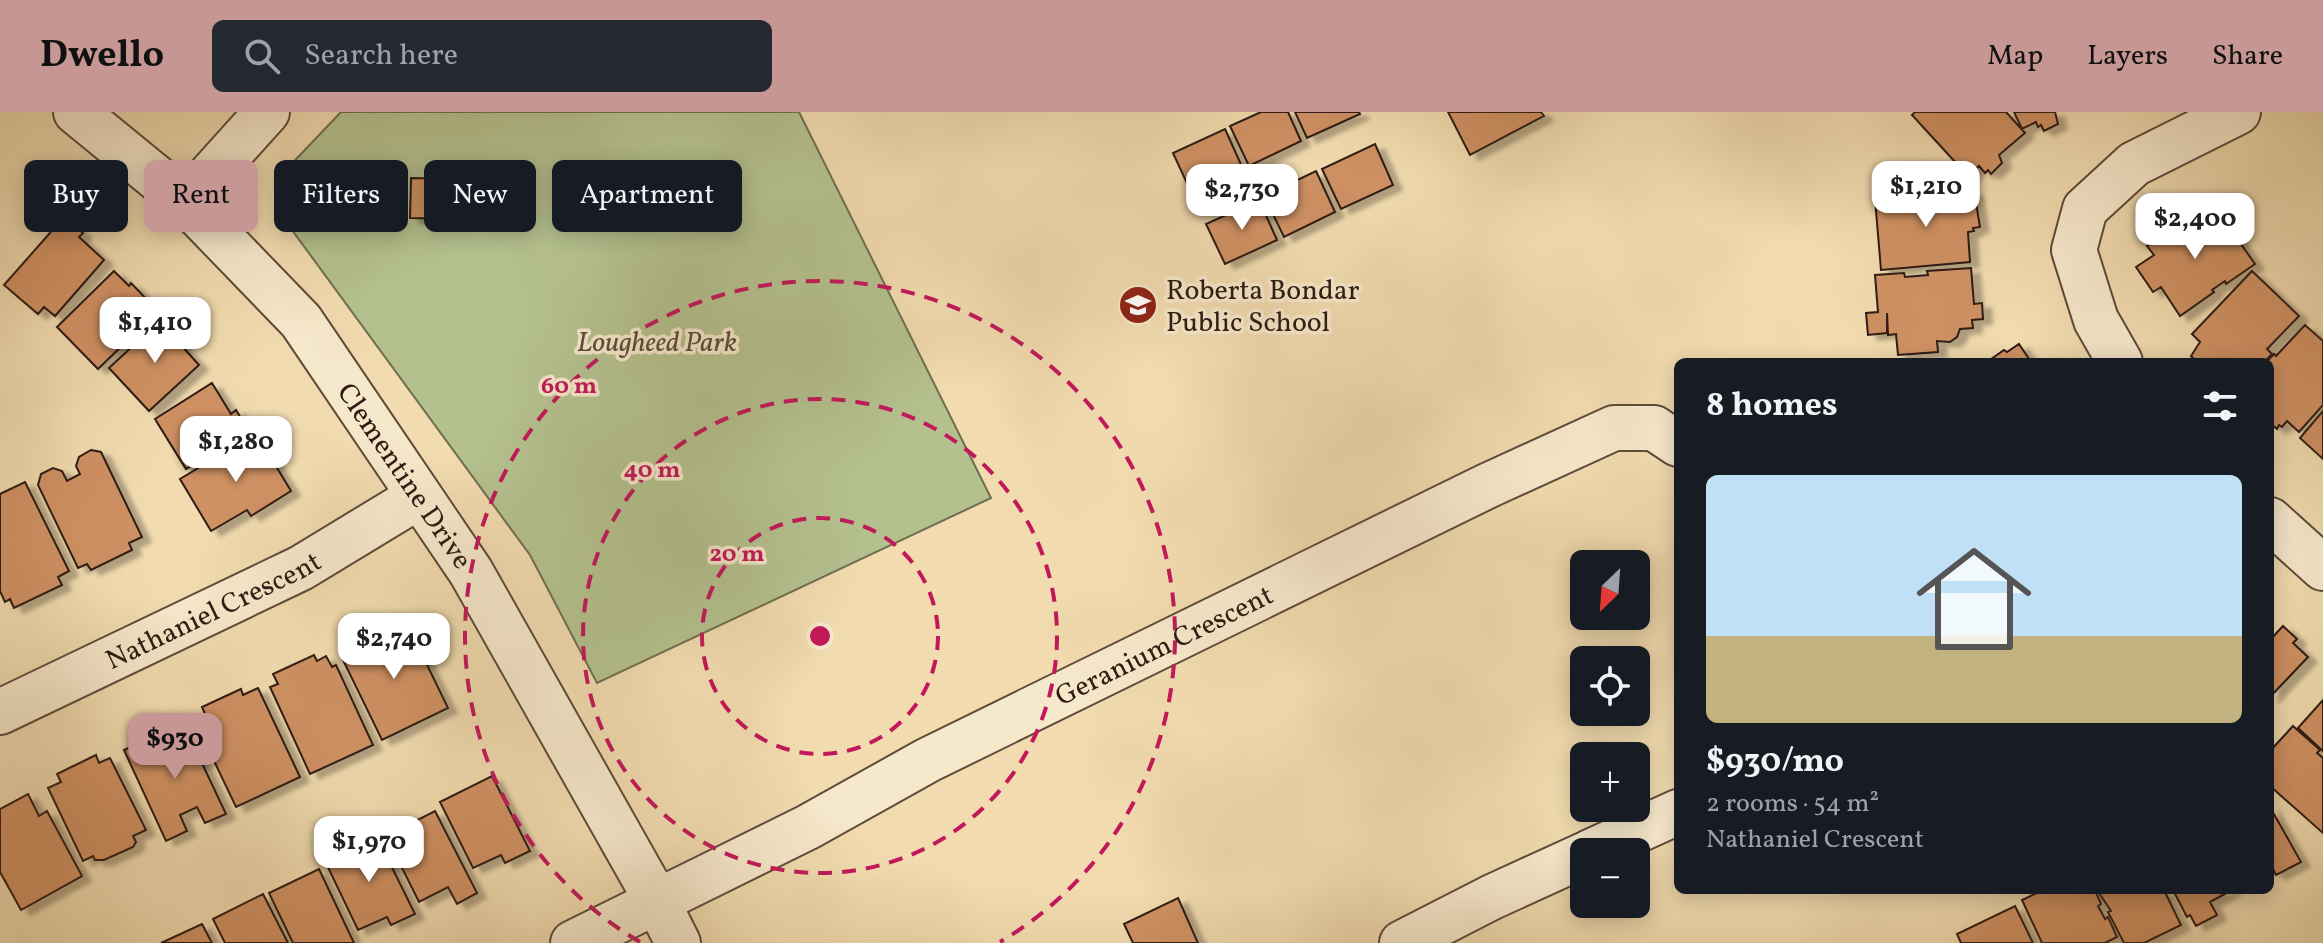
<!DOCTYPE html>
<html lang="en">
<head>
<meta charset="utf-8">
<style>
	:root { --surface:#171b24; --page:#242831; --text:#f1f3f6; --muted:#9ea1a6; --accent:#c59692 }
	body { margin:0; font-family:Vollkorn,serif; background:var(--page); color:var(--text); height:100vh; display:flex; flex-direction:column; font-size:30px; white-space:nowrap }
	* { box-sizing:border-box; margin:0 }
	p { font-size:26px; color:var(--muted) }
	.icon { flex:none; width:44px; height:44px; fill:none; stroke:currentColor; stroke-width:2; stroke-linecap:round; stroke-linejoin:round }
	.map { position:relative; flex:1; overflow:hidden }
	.sheet { position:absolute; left:1674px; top:246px; width:600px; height:536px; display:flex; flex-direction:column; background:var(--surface); border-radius:12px; box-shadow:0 4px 20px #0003 }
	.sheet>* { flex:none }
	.banner { position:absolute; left:24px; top:48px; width:760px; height:72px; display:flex; gap:16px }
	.needle { width:52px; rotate:205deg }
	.buttons { position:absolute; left:1570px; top:438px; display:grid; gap:16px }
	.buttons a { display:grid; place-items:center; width:80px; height:80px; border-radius:12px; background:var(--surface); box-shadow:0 4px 20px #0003; font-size:40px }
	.price { position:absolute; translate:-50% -68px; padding:0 18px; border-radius:16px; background:#fff; color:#222; font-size:26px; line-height:52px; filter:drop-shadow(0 2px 4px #0008) }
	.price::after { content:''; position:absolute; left:50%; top:48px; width:24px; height:18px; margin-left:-12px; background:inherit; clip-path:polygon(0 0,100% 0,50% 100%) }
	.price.selected { background:var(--accent); color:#111 }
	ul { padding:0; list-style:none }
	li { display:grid; align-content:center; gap:16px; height:424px; padding:0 32px }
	li span { display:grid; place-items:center; height:248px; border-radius:12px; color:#555 }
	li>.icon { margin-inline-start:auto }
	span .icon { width:144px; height:144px; fill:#fffc; stroke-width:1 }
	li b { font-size:34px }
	h2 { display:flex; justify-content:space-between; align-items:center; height:96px; padding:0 32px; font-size:34px }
	.tag { padding:0 28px; border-radius:12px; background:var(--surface); box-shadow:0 4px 20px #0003; font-size:28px; line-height:72px }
	.tag.selected { background:var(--accent); color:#111 }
	header { display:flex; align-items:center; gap:48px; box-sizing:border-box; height:112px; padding:0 40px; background:var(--accent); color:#111 }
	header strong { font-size:38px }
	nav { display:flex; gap:44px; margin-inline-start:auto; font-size:28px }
	.search { width:560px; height:72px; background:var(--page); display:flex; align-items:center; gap:20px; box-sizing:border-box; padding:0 28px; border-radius:12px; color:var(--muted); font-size:30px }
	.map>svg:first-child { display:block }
	.green { fill:#b4c18f; stroke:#706e51; stroke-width:2 }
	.building { fill:#cf9163; stroke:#2d1b13; stroke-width:2; filter:url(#shadow) }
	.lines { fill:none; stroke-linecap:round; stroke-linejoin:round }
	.minor-casing { stroke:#5e4b3a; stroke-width:48 }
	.minor { stroke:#f6e8cb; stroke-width:44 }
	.ring { fill:none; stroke:#c2185b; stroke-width:4; stroke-dasharray:14 10 }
	.labels { text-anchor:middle; stroke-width:7; stroke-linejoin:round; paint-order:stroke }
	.poi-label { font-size:28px; fill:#2d1b13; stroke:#f6e8cb; text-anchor:start }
	.park-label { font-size:28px; font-style:italic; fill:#564d38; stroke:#f6e8cb }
	.street-label { font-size:28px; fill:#2d1b13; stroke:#f6e8cb }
	.centre { fill:#c2185b; stroke:#f6e8cb; stroke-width:4 }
	.ring-label { font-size:24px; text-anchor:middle; font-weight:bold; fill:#c2185b; stroke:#f6e8cb; stroke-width:7; stroke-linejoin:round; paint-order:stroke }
</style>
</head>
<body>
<header>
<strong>Dwello</strong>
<div class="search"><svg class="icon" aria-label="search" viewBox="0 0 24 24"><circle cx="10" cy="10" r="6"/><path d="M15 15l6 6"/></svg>Search here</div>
<nav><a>Map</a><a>Layers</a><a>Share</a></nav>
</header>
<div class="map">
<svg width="2323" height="831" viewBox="0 0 2323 831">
	<defs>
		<filter id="shadow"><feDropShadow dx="9" dy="5" stdDeviation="2" flood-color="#0004"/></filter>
	</defs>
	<rect width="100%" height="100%" fill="#f1dbaf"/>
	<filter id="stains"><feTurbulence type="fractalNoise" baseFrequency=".0025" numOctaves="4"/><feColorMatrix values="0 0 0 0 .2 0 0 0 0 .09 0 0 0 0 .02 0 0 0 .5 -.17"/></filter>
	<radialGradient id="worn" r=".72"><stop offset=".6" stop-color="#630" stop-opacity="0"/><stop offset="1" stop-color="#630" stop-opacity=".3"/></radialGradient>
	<path class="green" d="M341,0H799L991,386L597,571L530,443L281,103V63Z"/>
	<path class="building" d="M1261,0H1288L1301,29L1249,54L1230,14Z
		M1295,0H1359L1360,2L1307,26Z
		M1448,0H1541L1544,4L1470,43Z
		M1915,0H2006L2025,21L1999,43L2002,51L1991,62L1988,58L1985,61L1979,54L1968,64L1912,3Z
		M2014,0H2055L2058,12L2044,19L2041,13L2038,15L2036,10L2022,17Z
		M1225,17L1243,57L1191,80L1173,41Z
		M1375,32L1393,73L1341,97L1322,57Z
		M1316,59L1335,100L1284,125L1264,84Z
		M411,66L452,67L451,107L410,106Z
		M1974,79L1980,115L1973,116L1974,119L1968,120L1970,150L1881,158L1875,87Z
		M1259,88L1277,128L1225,152L1206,112Z
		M2217,98L2255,152L2226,172L2225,169L2212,178L2214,180L2180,204L2161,175L2153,180L2136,155L2154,143L2147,134L2190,104L2195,112Z
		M64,105L83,121L79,125L104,148L55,204L44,195L38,202L4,173Z
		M1971,156L1974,192L1982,191L1983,207L1972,208L1973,216L1960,217L1957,225L1950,230L1937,229L1938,240L1898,243L1896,222L1888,223L1887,201V221L1868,223L1866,201L1878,200L1875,163L1904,161L1905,165L1928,163L1927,159Z
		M114,159L129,174L131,171L158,199L98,257L57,215Z
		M2252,159L2299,204L2267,237L2272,242L2264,250H2197L2191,244L2200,230L2192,222Z
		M162,207L183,229L180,232L199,253L149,299L109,256Z
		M2305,213L2323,229V293L2299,320L2287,309L2282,315L2279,313L2277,317L2270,311V250H2266L2274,242L2276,244Z
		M2019,232L2031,250H1987L2004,238L2007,240Z
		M212,271L231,302L236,298L248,318L186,357L155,307Z
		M2323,299V347L2300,326Z
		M250,325L252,330L259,326L291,379L251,404L247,398L211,419L180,367Z
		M91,338L101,340L142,425L129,431L132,438L91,458L87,452L78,456L38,373L41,362L53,356L62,359L67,369L80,362L76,354L79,345Z
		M25,370L69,459L58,465L62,473L14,496L10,487L5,490L0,479V382Z
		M389,512L395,522L405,517L412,532L416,530L448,596L382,628L343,548L356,541L351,531Z
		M2283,514L2297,527L2293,531L2308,545L2270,585V528Z
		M314,543L317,549L326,544L332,555L336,553L373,633L310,662L270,575L278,572L273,562Z
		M258,576L300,665L236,695L194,607L205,602L202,595L241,577L243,583Z
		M2323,588V639L2298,616Z
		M183,611L226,702L205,711L197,695L180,703L187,719L166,729L124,638L137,632L140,639L168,626L165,619Z
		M2293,614L2320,638L2317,641L2323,646V721L2270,674V639Z
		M96,643L99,651L110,646L146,718L133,724L136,730L133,735L104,748H95L93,744L83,749L48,676L61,670L57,662Z
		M492,664L530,739L505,751L501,743L473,756L440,690Z
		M28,682L39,704L47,699L82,764L21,798L0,760V697Z
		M2270,695L2301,750L2276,763L2273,757L2270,759Z
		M435,699L477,781L457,792L448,775L419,790L386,724Z
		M376,723L415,802L391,813L387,805L358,818L324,747Z
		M319,757L354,831H293L269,781Z
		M2043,778H2095L2101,792L2098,794L2105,807L2108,805L2117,825L2105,831H2042L2022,788Z
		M2097,778H2164L2181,813L2144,831H2124L2108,800L2111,799Z
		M2173,778H2232L2210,790L2217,803L2196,814L2190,803L2187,805Z
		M263,782L288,831H225L213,807Z
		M1178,786L1198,831H1133L1124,812Z
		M2015,794L2033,831H1961L1957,822Z
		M202,812L212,831H161Z"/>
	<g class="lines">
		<g class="minor-casing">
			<g id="minor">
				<path id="s1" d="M76,0L186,90L301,209L471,460L658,791L678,831"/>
				<path d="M186,90L267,0"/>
				<path d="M2120,250L2096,208L2074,138L2085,97L2134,52L2238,0"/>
				<path d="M2270,408L2323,456"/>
				<path id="s2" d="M0,600L301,456L418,385"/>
				<path d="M1590,740L1678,700"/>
				<path id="s3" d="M573,831L808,715L928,648L1487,374L1614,316H1654L1678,332"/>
				<path d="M1402,831L1492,785L1584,743"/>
			</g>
		</g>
		<use href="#minor" class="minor"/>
	</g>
	<g class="ring">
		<circle cx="820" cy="524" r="118"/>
		<circle cx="820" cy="524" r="237"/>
		<path d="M640 830A355 355 0 1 1 1000 830"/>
	</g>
	<defs>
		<g id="school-disc" transform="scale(2)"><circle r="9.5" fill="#8f2418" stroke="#f6e8cb"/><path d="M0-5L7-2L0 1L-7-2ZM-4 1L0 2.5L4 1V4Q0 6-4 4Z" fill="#fff"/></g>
	</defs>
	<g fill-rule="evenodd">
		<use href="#school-disc" x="1138" y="193"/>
	</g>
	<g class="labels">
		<g class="poi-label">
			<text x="1166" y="187">Roberta Bondar<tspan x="1166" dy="32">Public School</tspan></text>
		</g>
		<g class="park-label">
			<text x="657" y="239">Lougheed Park</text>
		</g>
		<g class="street-label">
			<text dy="10" stroke="none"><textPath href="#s1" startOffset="494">Clementine Drive</textPath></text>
			<text dy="10" stroke="none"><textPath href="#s2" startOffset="236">Nathaniel Crescent</textPath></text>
			<text dy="10" stroke="none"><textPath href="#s3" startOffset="662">Geranium Crescent</textPath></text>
		</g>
	</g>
	<circle cx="820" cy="524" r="12" class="centre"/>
	<g class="ring-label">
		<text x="569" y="281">60 m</text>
		<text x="652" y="365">40 m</text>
		<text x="737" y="449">20 m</text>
	</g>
	<rect width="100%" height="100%" filter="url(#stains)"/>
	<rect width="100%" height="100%" fill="url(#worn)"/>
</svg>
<div class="buttons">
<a><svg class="needle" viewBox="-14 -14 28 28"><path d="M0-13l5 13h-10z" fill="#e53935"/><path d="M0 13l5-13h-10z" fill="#9ea1a6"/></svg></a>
<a><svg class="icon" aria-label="locate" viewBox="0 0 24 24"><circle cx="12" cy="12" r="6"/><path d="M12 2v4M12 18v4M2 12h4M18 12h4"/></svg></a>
<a>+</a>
<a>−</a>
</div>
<b class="price" style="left:1926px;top:117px">$1,210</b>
<b class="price" style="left:1242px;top:120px">$2,730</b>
<b class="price" style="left:2195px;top:149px">$2,400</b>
<b class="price" style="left:155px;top:253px">$1,410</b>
<b class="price" style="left:236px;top:372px">$1,280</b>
<b class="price" style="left:394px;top:569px">$2,740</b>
<b class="price selected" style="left:175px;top:669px">$930</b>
<b class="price" style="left:369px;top:772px">$1,970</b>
<div class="banner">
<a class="tag">Buy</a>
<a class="tag selected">Rent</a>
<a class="tag">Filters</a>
<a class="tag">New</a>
<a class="tag">Apartment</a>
</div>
<section class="sheet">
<h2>8 homes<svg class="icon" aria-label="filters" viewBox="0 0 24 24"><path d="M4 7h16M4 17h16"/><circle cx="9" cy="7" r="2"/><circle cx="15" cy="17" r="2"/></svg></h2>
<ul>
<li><span style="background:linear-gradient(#bfe0f5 65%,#c2b280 0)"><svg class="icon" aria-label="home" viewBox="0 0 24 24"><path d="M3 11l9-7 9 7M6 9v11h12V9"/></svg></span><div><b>$930/mo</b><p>2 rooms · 54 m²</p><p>Nathaniel Crescent</p></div></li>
</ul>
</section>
</div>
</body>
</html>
